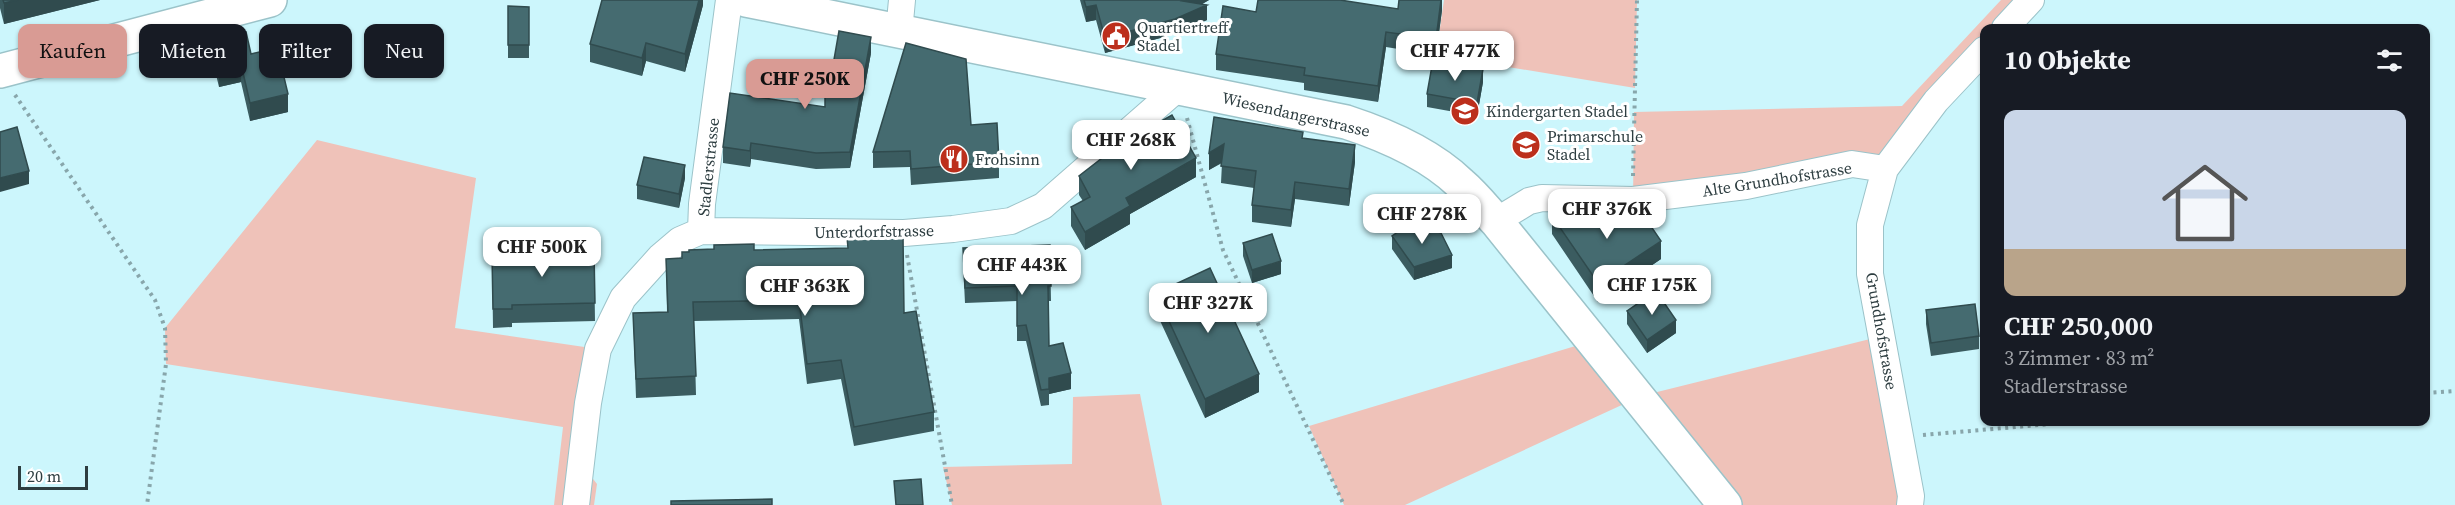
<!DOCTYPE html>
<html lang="de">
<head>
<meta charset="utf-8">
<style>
	:root { --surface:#171b24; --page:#20242c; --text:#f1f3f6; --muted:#9ea1a6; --accent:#d99b94 }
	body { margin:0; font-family:"Source Serif 4",serif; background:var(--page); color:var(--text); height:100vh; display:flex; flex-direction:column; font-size:22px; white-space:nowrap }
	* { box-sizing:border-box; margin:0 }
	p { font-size:20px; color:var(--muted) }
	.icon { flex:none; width:33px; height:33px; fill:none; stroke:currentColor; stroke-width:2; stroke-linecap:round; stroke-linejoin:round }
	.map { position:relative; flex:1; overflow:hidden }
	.side { position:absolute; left:1980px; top:24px; width:450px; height:402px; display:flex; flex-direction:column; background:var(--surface); border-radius:12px; box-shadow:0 2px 4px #0004 }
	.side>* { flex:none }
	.guide { position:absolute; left:18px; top:24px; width:570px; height:54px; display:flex; gap:12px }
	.scale { position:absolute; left:18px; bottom:15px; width:70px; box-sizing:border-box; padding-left:6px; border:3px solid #2d3d40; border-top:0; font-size:16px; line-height:21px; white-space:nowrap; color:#2d3d40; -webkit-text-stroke:4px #fff; paint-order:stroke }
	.price { position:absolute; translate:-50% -51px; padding:0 14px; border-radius:12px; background:#fff; color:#222; font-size:20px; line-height:39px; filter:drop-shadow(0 2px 3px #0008) }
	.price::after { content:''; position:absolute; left:50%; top:36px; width:18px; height:14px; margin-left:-9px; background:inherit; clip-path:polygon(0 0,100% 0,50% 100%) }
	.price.on { background:var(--accent); color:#111 }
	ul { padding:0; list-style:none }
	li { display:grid; align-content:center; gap:12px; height:318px; padding:0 24px }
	li span { display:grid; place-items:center; height:186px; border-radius:12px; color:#555 }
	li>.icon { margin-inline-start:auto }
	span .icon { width:108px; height:108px; fill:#fffc; stroke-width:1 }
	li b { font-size:26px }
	h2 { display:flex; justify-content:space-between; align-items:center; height:72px; padding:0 24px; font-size:26px }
	.pill { padding:0 21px; border-radius:12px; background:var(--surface); box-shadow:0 2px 4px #0004; font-size:21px; line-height:54px }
	.pill.on { background:var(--accent); color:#111 }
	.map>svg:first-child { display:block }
	.green { fill:#efc2b9 }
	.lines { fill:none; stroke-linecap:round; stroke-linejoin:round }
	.minor-casing { stroke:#9bc3c9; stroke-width:28 }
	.major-casing { stroke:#9bc3c9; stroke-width:36 }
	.path { stroke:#88a6ab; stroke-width:4; stroke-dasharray:3 4.5; stroke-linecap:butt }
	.minor { stroke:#fff; stroke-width:26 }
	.major { stroke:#fff; stroke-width:33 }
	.wall { fill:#3b5c60 }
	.shaded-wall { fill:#304b4e }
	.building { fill:#456b70; stroke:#304b4e; stroke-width:1.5 }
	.labels { text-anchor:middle; stroke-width:6; stroke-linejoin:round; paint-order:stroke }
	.poi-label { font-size:16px; fill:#2d3d40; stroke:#fff; text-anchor:start }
	.street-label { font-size:16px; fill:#2d3d40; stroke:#fff }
</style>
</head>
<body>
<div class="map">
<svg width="2455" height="505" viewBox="0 0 2455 505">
	<rect width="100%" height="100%" fill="#ccf6fc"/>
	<path class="green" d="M1444,0H1637L1635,88L1436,55Z
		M2001,0H2031L2005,28H1984V50L1885,169L1633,200L1634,112L1902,106Z
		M317,140L476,178L455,328L598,349L580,462L597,484L594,505H554L563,427L166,364L165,328Z
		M1882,336L1909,505H1725L1637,398L1405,505H1344L1309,426L1592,341L1637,397Z
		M1140,394L1162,505H952L943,467L1072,464L1073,397Z"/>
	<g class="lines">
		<g class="minor-casing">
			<path id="minor" d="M2005,28L2031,0
				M899,32L902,0
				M1496,221L1529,201L1542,198L1633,200L1746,186L1852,164L1885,169
				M701,231L702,204L729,0
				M576,505L588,403L598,349L623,298L660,257L680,240L701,231L904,233L953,229L1011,221L1043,206L1178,88
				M1910,505L1911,496L1870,274V225L1885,169L1936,101L1984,50"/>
		</g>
		<g class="major-casing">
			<path id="major" d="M746,0L1346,122C1386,135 1430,154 1461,184C1474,195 1485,209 1496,221L1725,505
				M0,71L270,0"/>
		</g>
		<path class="path" d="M15,95L155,300L165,328L166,364L147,505
			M1187,118L1223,250L1344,505
			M1633,176L1637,0
			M907,255L952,505
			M2426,393L2455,391
			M1923,435L2074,422"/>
		<use href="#minor" class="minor"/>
		<use href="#major" class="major"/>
	</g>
	<path class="wall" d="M0,0H100L4,24L0,8Z
		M703,0V5L685,72L646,61L642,76L590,62V44Z
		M1080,0H1209L1202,4L1207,20L1175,34L1105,53L1096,20L1086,22Z
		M1442,0V10L1436,55L1386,47L1378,102L1304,90V83L1216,70V54L1256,12L1398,9Z
		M508,6L529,7V58H508Z
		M212,40L251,54L288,112L250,121L241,82L219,87L212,58Z
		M871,53L850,168L816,169L751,159L750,167L723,163V147L825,107L828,94Z
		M1483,82L1477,116L1427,107V94Z
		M971,125L999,162V178L911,185L910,167L873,168V152Z
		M1303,138L1355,162L1349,206L1295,199L1291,227L1252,222V205L1254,188L1221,183L1222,163L1209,170V153Z
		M1079,176L1196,177L1130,214V224L1085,250L1071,226V207L1083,201L1079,195Z
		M685,178L679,208L637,199V185Z
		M1552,216L1585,227H1634L1661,259L1598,302L1552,234Z
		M1392,236L1452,268L1414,280L1392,249Z
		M1243,243L1281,274L1252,283L1243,256Z
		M1050,245L1051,301H1048L1049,346L1071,389L1049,394V405L1041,406L1026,341H1017V301L965,303L963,263Z
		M754,250L904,313L934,412V431L854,446L841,379L807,384L799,319L694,321L696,395L636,398L633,313L667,312L666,259L682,258Z
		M594,253L595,321L512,323V327L493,328L492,255Z
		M1156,293L1259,392L1205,418L1156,312Z
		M1926,310L1979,336V349L1931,356L1926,324Z
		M1627,311L1676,333L1647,353L1627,324Z"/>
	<path class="shaded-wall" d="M18,0H100L4,24V3Z
		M699,0H703V5L685,72V54Z
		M1184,0H1209L1182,16V1Z
		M1441,0H1442V10L1436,55V39Z
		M1096,5V20L1086,22V7Z
		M1207,5V20L1175,34L1105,53V38Z
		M1386,32V47L1378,102V86Z
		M871,37V53L850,168V152Z
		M646,43V61L642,76V58Z
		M241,64V82L219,87V69Z
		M1483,69V82L1477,116V103Z
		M288,94V112L250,121V103Z
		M751,143V159L750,167V151Z
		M1224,144V161L1209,170V153Z
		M1355,145V162L1349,206V189Z
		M1196,158V177L1130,214V224L1085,250V232L1126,198Z
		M685,165V178L679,208V194Z
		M29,171V184L0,192V178Z
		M1295,182V199L1291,227V210Z
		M1661,241V259L1598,302V283Z
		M1452,255V268L1414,280V267Z
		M1281,261V274L1252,283V270Z
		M1676,320V333L1647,353V340Z
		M1071,373V389L1049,394V378Z
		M1259,374V392L1205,418V399Z"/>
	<path class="building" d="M3,0H18L4,3Z
		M602,0H699L685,54L646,43L642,58L590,44Z
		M1084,0H1184L1182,1L1207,5L1175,19L1105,38L1096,5L1086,7Z
		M1258,0H1340L1398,9L1399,0H1441L1436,39L1386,32L1378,86L1304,75L1305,68L1216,54L1223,6L1256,12Z
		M508,6L529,7V45H508Z
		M839,31L871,37L850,152L816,153L751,143L750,151L723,147L730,93L825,107V95L828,94Z
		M246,32L251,54L277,48L288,94L250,103L241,64L219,69L212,40Z
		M906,43L966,59L971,125L997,123L999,162L911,169L910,151L873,152Z
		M1433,60L1483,69L1477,103L1427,94Z
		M1172,115L1196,158L1126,198L1130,206L1085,232L1071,207L1090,197L1079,176L1119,145Z
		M1214,117L1303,132L1302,138L1355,145L1349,189L1295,182L1291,210L1252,205L1256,171L1221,166L1224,144L1209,153Z
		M17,127L29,171L0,178V132Z
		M644,157L685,165L679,194L637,185Z
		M1619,204L1634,227L1646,219L1661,241L1598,283L1552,216L1568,205L1585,227Z
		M1411,223L1441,233L1452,255L1414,267L1392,236Z
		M1272,234L1281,261L1252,270L1243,243Z
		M903,236L904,313L916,311L934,412L854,427L841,360L807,364L799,300L693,302L696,376L636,379L633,313L668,312L666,259L682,258V252H689V250L714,249V245L754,244V250L848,248L847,237Z
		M1050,245L1051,286H1048L1049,346L1063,343L1071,373L1049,378V389L1041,390L1026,325L1017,326V286L965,288L963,248Z
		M559,247V254L594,253L595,303L512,305V309H493L492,255H509V248Z
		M1210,268L1259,374L1205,399L1156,293Z
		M1656,291L1676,320L1647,340L1627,311Z
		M1975,304L1979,336L1931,343L1926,310Z
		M921,479L923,505H896L894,481Z
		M772,499V505H671V501Z"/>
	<defs>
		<g id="civic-disc" transform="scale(1.5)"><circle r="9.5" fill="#bc2f1c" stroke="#fff"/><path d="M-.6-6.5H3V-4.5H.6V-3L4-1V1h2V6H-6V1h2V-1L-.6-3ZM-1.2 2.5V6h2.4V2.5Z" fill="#fff"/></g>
		<g id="school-disc" transform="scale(1.5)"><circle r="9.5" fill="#bc2f1c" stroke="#fff"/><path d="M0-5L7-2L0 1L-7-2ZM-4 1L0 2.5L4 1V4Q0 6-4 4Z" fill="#fff"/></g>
		<g id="restaurant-disc" transform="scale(1.5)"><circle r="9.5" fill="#bc2f1c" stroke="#fff"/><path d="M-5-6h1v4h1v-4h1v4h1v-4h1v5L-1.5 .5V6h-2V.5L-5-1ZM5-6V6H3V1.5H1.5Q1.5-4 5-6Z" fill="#fff"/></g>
	</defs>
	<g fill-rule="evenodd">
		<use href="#civic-disc" x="1116" y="36"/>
		<use href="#school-disc" x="1465" y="111"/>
		<use href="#school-disc" x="1526" y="145"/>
		<use href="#restaurant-disc" x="954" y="159"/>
	</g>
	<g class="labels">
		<g class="poi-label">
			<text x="1137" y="33">Quartiertreff<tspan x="1137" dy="18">Stadel</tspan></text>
			<text x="1486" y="117">Kindergarten Stadel</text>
			<text x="1547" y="142">Primarschule<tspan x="1547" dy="18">Stadel</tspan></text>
			<text x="975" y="165">Frohsinn</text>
		</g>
		<g class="street-label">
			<text transform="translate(1296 114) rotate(13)" y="6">Wiesendangerstrasse</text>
			<text transform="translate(708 167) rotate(-84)" y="6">Stadlerstrasse</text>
			<text transform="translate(1777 179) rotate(-9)" y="6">Alte Grundhofstrasse</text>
			<text transform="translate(874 231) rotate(-1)" y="6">Unterdorfstrasse</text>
			<text transform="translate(1882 331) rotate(80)" y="6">Grundhofstrasse</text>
		</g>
	</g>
</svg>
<div class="scale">20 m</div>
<b class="price" style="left:1455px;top:82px">CHF 477K</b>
<b class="price on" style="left:805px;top:110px">CHF 250K</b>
<b class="price" style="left:1131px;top:171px">CHF 268K</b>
<b class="price" style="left:1607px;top:240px">CHF 376K</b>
<b class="price" style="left:1422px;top:245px">CHF 278K</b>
<b class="price" style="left:542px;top:278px">CHF 500K</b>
<b class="price" style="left:1022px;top:296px">CHF 443K</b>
<b class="price" style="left:1652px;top:316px">CHF 175K</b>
<b class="price" style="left:805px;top:317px">CHF 363K</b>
<b class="price" style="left:1208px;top:334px">CHF 327K</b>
<div class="guide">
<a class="pill on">Kaufen</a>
<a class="pill">Mieten</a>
<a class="pill">Filter</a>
<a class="pill">Neu</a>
</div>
<section class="side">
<h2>10 Objekte<svg class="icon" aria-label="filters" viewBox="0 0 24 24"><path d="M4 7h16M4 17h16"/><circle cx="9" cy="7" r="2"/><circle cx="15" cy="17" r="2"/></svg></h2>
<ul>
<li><span style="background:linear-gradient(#c9d6e8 75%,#b9a48a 0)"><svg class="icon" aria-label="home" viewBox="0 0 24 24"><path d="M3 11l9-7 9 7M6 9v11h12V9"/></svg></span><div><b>CHF 250,000</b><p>3 Zimmer · 83 m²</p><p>Stadlerstrasse</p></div></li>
</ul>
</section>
</div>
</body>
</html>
